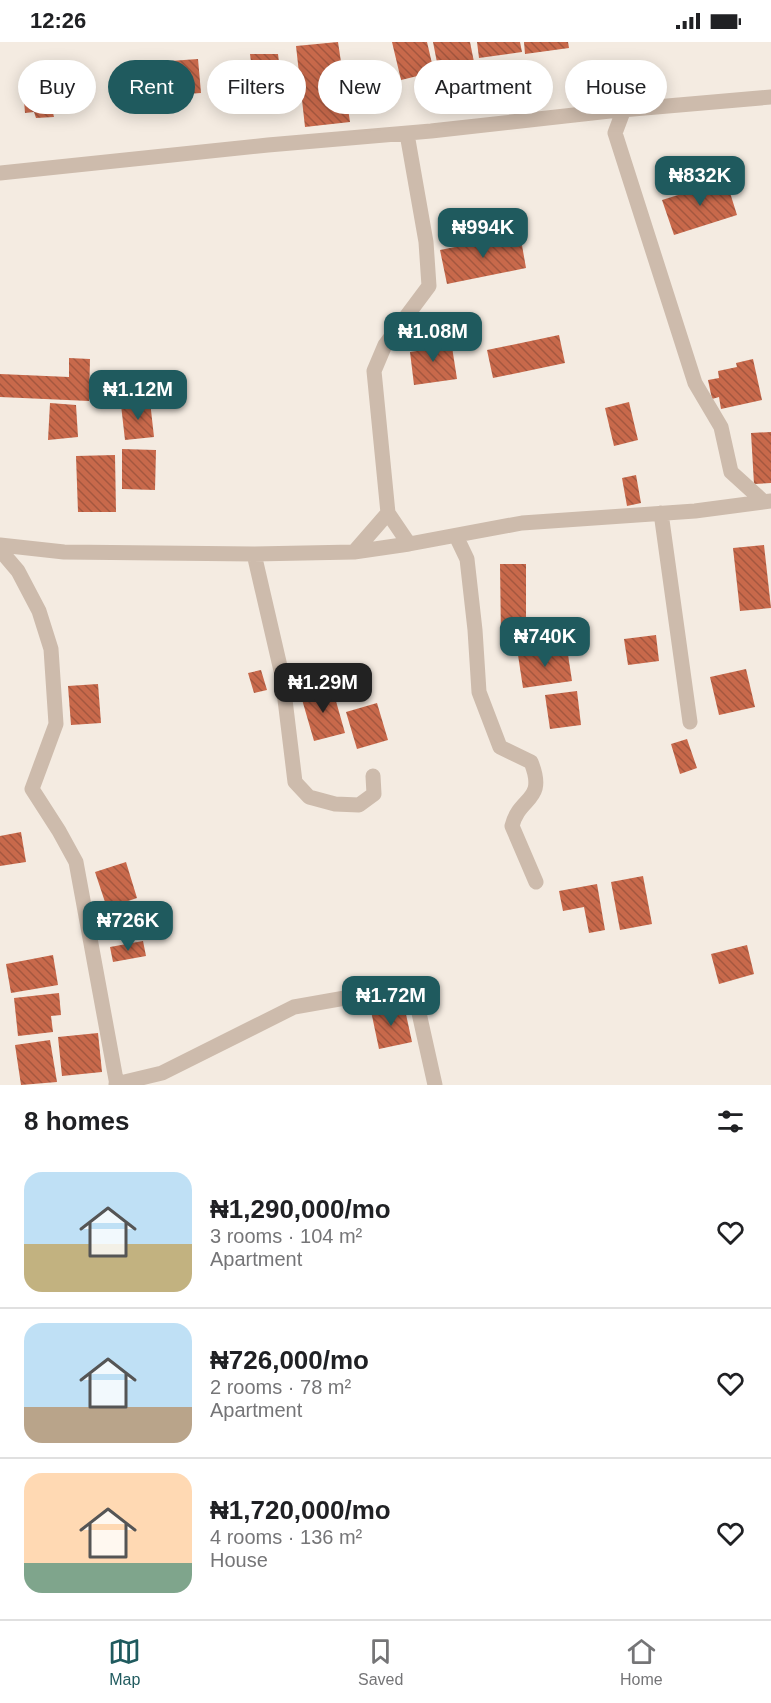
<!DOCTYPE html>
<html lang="en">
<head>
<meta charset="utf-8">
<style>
	:root { --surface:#fff; --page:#f2f2f2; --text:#202124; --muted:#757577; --line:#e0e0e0; --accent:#1f5a5e }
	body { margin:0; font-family:Helvetica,sans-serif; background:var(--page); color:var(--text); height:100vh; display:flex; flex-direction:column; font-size:22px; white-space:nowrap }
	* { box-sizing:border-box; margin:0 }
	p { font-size:20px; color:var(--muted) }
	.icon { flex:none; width:33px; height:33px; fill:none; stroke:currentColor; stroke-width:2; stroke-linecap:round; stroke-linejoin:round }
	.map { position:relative; height:1043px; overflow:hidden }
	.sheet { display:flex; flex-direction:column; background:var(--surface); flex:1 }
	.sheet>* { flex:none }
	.banner { position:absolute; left:18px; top:18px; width:735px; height:54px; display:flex; gap:12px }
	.price { position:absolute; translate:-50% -51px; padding:0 14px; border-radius:12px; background:var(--accent); color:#fff; font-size:20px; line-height:39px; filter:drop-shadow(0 2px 3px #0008) }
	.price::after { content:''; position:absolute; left:50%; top:36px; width:18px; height:14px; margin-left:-9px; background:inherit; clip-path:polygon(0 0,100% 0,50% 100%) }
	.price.selected { background:#222; color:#fff }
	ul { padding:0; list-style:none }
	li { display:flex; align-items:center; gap:18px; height:150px; padding:0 24px }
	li+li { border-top:2px solid var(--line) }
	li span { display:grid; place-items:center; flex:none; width:168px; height:120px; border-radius:18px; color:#555 }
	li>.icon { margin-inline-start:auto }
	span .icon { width:72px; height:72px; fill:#fffc; stroke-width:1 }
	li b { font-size:26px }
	h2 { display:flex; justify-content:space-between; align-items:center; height:72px; padding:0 24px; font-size:26px }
	.chip { padding:0 21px; border-radius:27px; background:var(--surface); box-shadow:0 3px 15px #0003; font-size:21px; line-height:54px }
	.chip.selected { background:var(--accent); color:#fff }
	.status { display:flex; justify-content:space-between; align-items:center; height:42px; padding:0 30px; background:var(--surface); direction:ltr }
	.status svg { height:16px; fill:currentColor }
	.tab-bar { display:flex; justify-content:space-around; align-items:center; height:84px; border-top:2px solid var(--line); background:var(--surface); font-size:16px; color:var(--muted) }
	.tab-bar a { display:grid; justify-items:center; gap:3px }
	.tab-bar .selected { color:var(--accent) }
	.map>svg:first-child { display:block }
	.building { fill:url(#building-back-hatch) }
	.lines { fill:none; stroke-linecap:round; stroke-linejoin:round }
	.minor { stroke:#cdbbac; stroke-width:15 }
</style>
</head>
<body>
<div class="status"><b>12:26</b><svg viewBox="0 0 49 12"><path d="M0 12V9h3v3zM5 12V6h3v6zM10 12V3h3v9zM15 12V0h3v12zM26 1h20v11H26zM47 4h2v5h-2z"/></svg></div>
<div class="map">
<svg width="771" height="1043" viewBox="0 0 771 1043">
	<defs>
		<pattern id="building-back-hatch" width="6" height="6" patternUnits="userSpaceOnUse" patternTransform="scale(1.5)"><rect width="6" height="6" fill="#c8694b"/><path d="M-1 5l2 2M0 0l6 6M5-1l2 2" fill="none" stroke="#a4573f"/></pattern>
	</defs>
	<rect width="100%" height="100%" fill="#f4ebe1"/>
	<path class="building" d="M338,0L350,80L305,85L296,4Z
		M392,0H427L434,30L401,38Z
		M433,0H470L476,30L440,36Z
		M477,0H520L522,10L479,16Z
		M524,0H568L569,6L525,12Z
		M250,12H278L283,53L255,52Z
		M198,17L201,51L158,54L156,20Z
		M59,30L62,64L52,67L54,75L36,76L34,70L25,71L22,33Z
		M726,138L737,173L674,193L662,158Z
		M520,192L526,226L447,242L440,208Z
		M559,293L565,321L493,336L487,308Z
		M444,297L446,306L452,305L457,337L414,343L410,310L423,308L422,300Z
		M69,316L90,317L89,359L0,355V332L69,335Z
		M753,317L762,358L721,367L719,355L712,357L708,338L719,336L718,329L737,325L736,321Z
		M150,359L154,395L125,398L121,363Z
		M629,360L638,398L614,404L605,366Z
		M50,361L76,363L78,395L48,398Z
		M771,390V441L754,442L751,391Z
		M122,407L156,408L155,448L122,447Z
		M115,413L116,470H78L76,414Z
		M636,433L641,461L627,464L622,436Z
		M764,503L771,566L740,569L733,506Z
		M500,522H526V596H501Z
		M656,593L659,619L628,623L624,597Z
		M567,606L572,639L523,646L518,613Z
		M746,627L755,665L719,673L710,635Z
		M261,628L267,648L254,651L248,631Z
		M98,642L101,681L71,683L68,644Z
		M332,645L345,691L314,699L301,654Z
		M577,649L581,683L550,687L545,653Z
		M377,661L388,698L357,707L346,670Z
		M687,697L697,726L680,732L671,702Z
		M21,790L26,820L0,824V794Z
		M126,820L137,856L107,866L95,830Z
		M643,834L652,882L620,888L611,840Z
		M597,842L605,888L589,891L584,865L563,869L559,849Z
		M143,899L146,914L113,920L110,905Z
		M747,903L754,932L719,942L711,912Z
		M53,913L58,943L11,951L6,922Z
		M59,951L61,973L51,974L53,990L18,994L14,956Z
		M404,963L412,1000L379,1007L371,969Z
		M98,991L102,1030L62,1034L58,995Z
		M50,998L57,1040L21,1043L15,1003Z"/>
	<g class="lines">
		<path class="minor" d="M624,67L615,91L695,341L721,385L731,430L764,460
			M407,92L426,200L429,244L385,303L374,329L388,471L409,502
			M0,131L268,103L431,89L610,69L771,55
			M661,471L690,680
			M456,494L467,517L475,588L479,650L500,705L531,720C547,760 519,754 512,784L536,840
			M0,503L64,510L254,512L354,510L409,502L522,481L695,469L771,459
			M0,508L18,529L39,569L51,607L56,682L32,747L59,789L76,820L117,1043
			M354,510L388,471
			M254,512L282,633L295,740L309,755L335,762L359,763L374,752L373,734
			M116,1042L162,1031L294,965L413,944L435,1043"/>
	</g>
</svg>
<b class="price" style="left:700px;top:165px">₦832K</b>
<b class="price" style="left:483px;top:217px">₦994K</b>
<b class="price" style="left:433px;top:321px">₦1.08M</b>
<b class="price" style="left:138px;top:379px">₦1.12M</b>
<b class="price" style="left:545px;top:626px">₦740K</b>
<b class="price selected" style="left:323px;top:672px">₦1.29M</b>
<b class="price" style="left:128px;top:910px">₦726K</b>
<b class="price" style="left:391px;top:985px">₦1.72M</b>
<div class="banner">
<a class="chip">Buy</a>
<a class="chip selected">Rent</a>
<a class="chip">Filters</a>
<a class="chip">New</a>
<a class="chip">Apartment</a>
<a class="chip">House</a>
</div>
</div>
<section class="sheet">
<h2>8 homes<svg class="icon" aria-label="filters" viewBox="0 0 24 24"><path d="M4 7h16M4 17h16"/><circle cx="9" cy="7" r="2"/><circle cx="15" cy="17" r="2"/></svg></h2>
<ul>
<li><span style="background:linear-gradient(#bfe0f5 60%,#c2b280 0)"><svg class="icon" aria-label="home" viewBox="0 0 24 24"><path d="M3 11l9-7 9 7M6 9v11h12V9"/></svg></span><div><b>₦1,290,000/mo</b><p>3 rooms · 104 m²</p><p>Apartment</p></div><svg class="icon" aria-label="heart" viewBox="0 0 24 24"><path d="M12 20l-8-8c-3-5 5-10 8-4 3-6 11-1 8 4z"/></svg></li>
<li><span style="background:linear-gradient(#bfe0f5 70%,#b9a48a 0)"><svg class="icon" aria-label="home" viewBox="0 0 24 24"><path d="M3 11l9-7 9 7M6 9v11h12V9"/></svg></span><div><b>₦726,000/mo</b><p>2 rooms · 78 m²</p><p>Apartment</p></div><svg class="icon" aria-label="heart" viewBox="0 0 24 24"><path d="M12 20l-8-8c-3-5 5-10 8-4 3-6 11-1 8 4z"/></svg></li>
<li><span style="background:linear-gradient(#ffd9b3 75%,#7fa58c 0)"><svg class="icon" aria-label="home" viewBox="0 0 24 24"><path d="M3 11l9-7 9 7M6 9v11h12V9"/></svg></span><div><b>₦1,720,000/mo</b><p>4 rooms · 136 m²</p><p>House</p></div><svg class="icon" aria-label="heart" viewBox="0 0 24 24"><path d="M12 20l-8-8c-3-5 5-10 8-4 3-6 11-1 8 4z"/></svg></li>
</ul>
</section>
<nav class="tab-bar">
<a class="selected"><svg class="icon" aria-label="map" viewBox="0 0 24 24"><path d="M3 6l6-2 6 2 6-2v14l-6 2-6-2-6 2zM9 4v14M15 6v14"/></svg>Map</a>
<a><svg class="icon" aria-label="saved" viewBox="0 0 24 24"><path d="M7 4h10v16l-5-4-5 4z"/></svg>Saved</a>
<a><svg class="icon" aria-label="home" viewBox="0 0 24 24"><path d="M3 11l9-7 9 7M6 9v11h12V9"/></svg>Home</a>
</nav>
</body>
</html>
